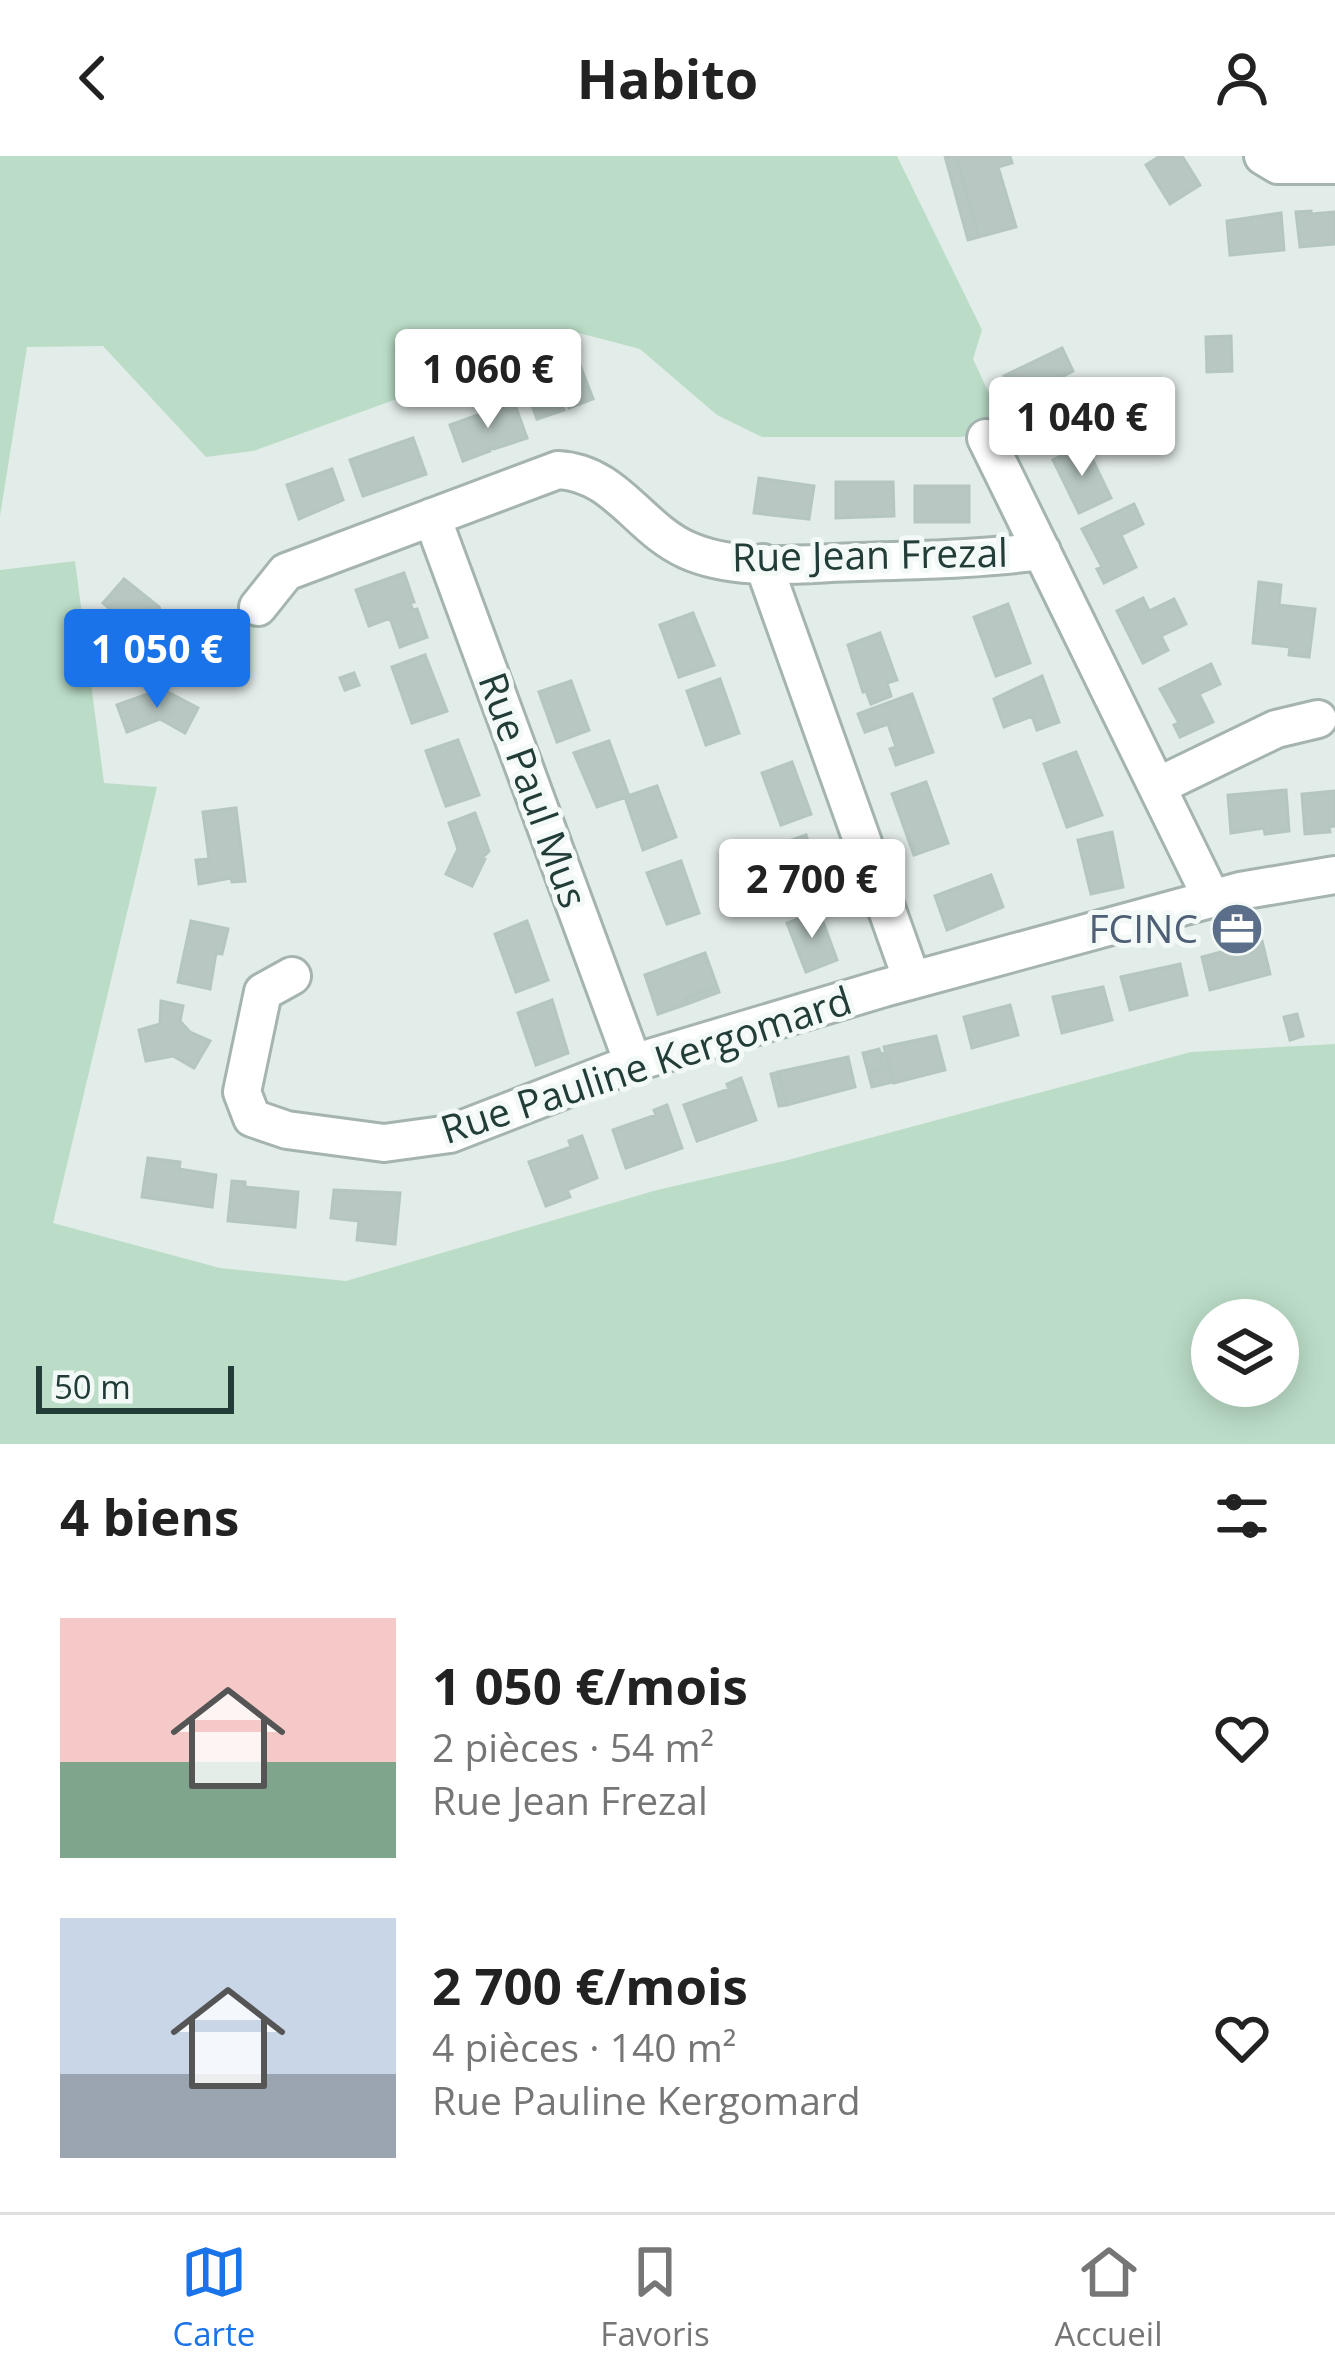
<!DOCTYPE html>
<html lang="fr">
<head>
<meta charset="utf-8">
<style>
	:root { --surface:#fff; --page:#f6f6f6; --text:#222; --muted:#767676; --line:#e0e0e0; --accent:#1a73e8 }
	body { margin:0; font-family:"Open Sans",sans-serif; background:var(--page); color:var(--text); height:100vh; display:flex; flex-direction:column; font-size:45px; white-space:nowrap }
	* { box-sizing:border-box; margin:0 }
	p { font-size:39px; color:var(--muted) }
	.icon { flex:none; width:66px; height:66px; fill:none; stroke:currentColor; stroke-width:2; stroke-linecap:round; stroke-linejoin:round }
	.map { position:relative; height:1288px; overflow:hidden }
	.details { display:flex; flex-direction:column; background:var(--surface); flex:1 }
	.details>* { flex:none }
	.fabs { position:absolute; left:1191px; top:1143px; display:grid; gap:24px }
	.fabs a { display:grid; place-items:center; width:108px; height:108px; border-radius:50%; background:var(--surface); box-shadow:0 6px 30px #0003; font-size:60px }
	.scale { position:absolute; left:36px; bottom:30px; width:198px; box-sizing:border-box; padding-left:12px; border:6px solid #223d38; border-top:0; font-size:33px; line-height:42px; white-space:nowrap; color:#223d38; -webkit-text-stroke:9px #f3f9f6; paint-order:stroke }
	.price { position:absolute; translate:-50% -102px; padding:0 27px; border-radius:12px; background:#fff; color:#222; font-size:39px; line-height:78px; filter:drop-shadow(0 3px 6px #0008) }
	.price::after { content:''; position:absolute; left:50%; top:72px; width:36px; height:27px; margin-left:-18px; background:inherit; clip-path:polygon(0 0,100% 0,50% 100%) }
	.price.active { background:var(--accent); color:#fff }
	ul { padding:0; list-style:none }
	li { display:flex; align-items:center; gap:36px; height:300px; padding:0 60px }
	li span { display:grid; place-items:center; flex:none; width:336px; height:240px; border-radius:0px; color:#555 }
	li>.icon { margin-inline-start:auto }
	span .icon { width:144px; height:144px; fill:#fffc; stroke-width:1 }
	li b { font-size:51px }
	h2 { display:flex; justify-content:space-between; align-items:center; height:144px; padding:0 60px; font-size:51px }
	header { display:flex; justify-content:space-between; align-items:center; height:156px; padding:0 60px; background:var(--surface); font-size:54px; font-weight:700 }
	.menu { display:flex; justify-content:space-around; align-items:center; height:168px; border-top:3px solid var(--line); background:var(--surface); font-size:33px; color:var(--muted) }
	.menu a { display:grid; justify-items:center; gap:6px }
	.menu .active { color:var(--accent) }
	.map>svg:first-child { display:block }
	.green { fill:#bbddc7; fill-rule:evenodd }
	.building { fill:#b8c7c2; stroke:#b5c6c0; stroke-width:3 }
	.lines { fill:none; stroke-linecap:round; stroke-linejoin:round }
	.minor-casing { stroke:#a5b4b0; stroke-width:42 }
	.minor { stroke:#fff; stroke-width:36 }
	.labels { text-anchor:middle; stroke-width:10; stroke-linejoin:round; paint-order:stroke }
	.street-label { font-size:39px; fill:#223d38; stroke:#f3f9f6 }
	.service-label { font-size:39px; fill:#4e5e75; stroke:#f3f9f6; text-anchor:end }
</style>
</head>
<body>
<header><svg class="icon" aria-label="back" viewBox="0 0 24 24"><path d="M15 5l-7 7 7 7"/></svg>Habito<svg class="icon" aria-label="person" viewBox="0 0 24 24"><circle cx="12" cy="8" r="4"/><path d="M4 21q1-7 8-7t8 7"/></svg></header>
<div class="map">
<svg width="1335" height="1288" viewBox="0 0 1335 1288">
	<rect width="100%" height="100%" fill="#e2ece9"/>
	<path class="green" d="M0,0H897L982,174L973,203L1004,269L962,281H762L717,259L640,193L579,177L253,295L206,301L103,190L27,191L0,360Z
		M75,405L104,627L157,631L53,1067L220,1112L346,1125L657,1034L788,1004L1191,896L1335,888V1288H0V414ZM1212,1164H1278V1230H1212Z"/>
	<path class="building" d="M945,0H956L979,81L968,84Z
		M956,0H1010L1012,7L998,11L1016,71L979,81Z
		M1160,0H1182L1200,29L1170,48L1146,9Z
		M1311,55V58L1335,56V88L1300,91L1296,56Z
		M1281,57L1284,94L1230,99L1227,65Z
		M1231,180L1232,215L1207,216L1206,181Z
		M1062,192L1073,215L1040,232L1059,270L1035,282L1014,239L1021,236L1012,216Z
		M580,209L593,243L569,252L568,248L563,250L564,254L537,263L525,230Z
		M1012,216L1021,236L1014,239L1004,220Z
		M514,246L527,282L494,293L488,291L490,295L463,305L450,269Z
		M413,282L426,318L363,340L350,304Z
		M1085,288L1111,342L1079,357L1053,304Z
		M332,313L343,344L299,363L287,329Z
		M759,322L814,330L809,363L754,357Z
		M836,326H893L894,360L836,362Z
		M915,330H969V366H915Z
		M1134,348L1143,368L1121,379L1136,411L1104,427L1097,413L1102,411L1082,373Z
		M404,417L414,446L410,447L413,454L417,453L427,481L400,491L390,462L369,470L356,434Z
		M124,423L159,451L179,498L149,510L134,473L103,447Z
		M1259,426L1281,429L1279,449L1315,453L1309,501L1289,499L1290,491L1253,487Z
		M1143,442L1149,455L1174,443L1186,468L1161,480L1168,494L1143,507L1117,455Z
		M1008,448L1030,507L996,520L974,461Z
		M693,457L714,509L679,521L660,469Z
		M880,477L897,524L887,527L891,540L871,548L866,535L863,536L848,489Z
		M425,499L447,555L412,567L392,511Z
		M1211,508L1220,528L1199,538L1213,566L1180,581L1174,569L1179,567L1160,533Z
		M354,517L359,529L345,534L340,522Z
		M1042,520L1059,566L1037,574L1032,560L1004,571L994,543Z
		M720,523L739,577L706,589L687,535Z
		M571,525L589,574L557,586L539,536Z
		M162,533L198,552L185,577L160,563L127,576L117,549Z
		M912,538L933,596L896,609L890,593L896,591L888,568L865,576L858,558Z
		M458,584L479,639L446,650L426,595Z
		M609,585L629,640L597,651L574,597Z
		M1076,596L1102,659L1067,671L1044,608Z
		M792,606L811,658L781,669L762,617Z
		M926,626L948,687L914,699L892,638Z
		M657,630L676,681L643,694L625,641Z
		M1286,634L1289,675L1265,678L1264,672L1231,677L1228,639Z
		M1335,635V670L1329,671L1330,676L1305,678L1302,638Z
		M236,652L245,725L232,726L231,722L199,728L196,704L209,703L203,656Z
		M475,657L489,695L482,702L485,703L472,730L446,718L458,693L449,667Z
		M1112,676L1123,731L1091,738L1078,684Z
		M806,679L825,737L791,749L770,692Z
		M681,705L699,757L667,768L647,717Z
		M991,719L1003,751L947,774L935,740Z
		M819,755L837,804L806,816L787,767Z
		M191,765L228,773L222,798L216,797L210,833L178,826Z
		M527,765L548,824L516,836L495,778Z
		M1262,785L1270,818L1210,834L1202,801Z
		M705,797L717,830L685,842L687,848L658,858L645,819Z
		M1180,808L1187,839L1130,854L1121,821Z
		M717,830L719,836L687,848L685,842Z
		M1103,831L1112,864L1062,877L1053,841Z
		M552,844L568,897L536,909L518,857Z
		M161,845L183,850L180,865L190,876L210,885L194,912L173,900L146,905L139,874L160,868Z
		M1010,849L1018,879L972,892L964,861Z
		M1297,858L1303,880L1290,884L1284,861Z
		M936,880L945,914L894,927L884,891Z
		M879,893L884,912L868,916L863,897Z
		M886,897L893,926L872,931L868,916L884,912L880,898Z
		M848,901L855,931L787,949L778,916Z
		M778,916L787,949L779,950L771,918Z
		M741,922L756,964L697,985L684,949L729,933L727,928Z
		M667,949L682,992L626,1012L613,974L656,959L654,954Z
		M582,980L597,1022L567,1034L570,1041L546,1050L529,1006L571,991L569,985Z
		M148,1002L180,1006L179,1013L216,1019L212,1051L142,1041Z
		M232,1025L245,1026V1031L298,1036L295,1071L228,1065Z
		M334,1034L400,1037L395,1088L357,1084L359,1065L331,1062Z"/>
	<g class="lines">
		<g class="minor-casing">
			<path id="minor" d="M1263,0L1278,9H1335
				M986,282L1212,743
				M432,361L633,907
				M763,407L912,824
				M258,451L286,416L558,314C616,317 638,372 687,394C738,417 804,407 859,406C921,404 981,403 1042,395
				M1158,630L1276,573L1318,563
				M292,820L263,836L242,936L252,962L287,974L384,987L450,978L633,907L884,832L1240,735L1335,719"/>
		</g>
		<use href="#minor" class="minor"/>
	</g>
	<defs>
		<g id="office-disc" transform="scale(2.7)"><circle r="9.5" fill="#5c6f8a" stroke="#f3f9f6"/><path d="M-6-3h4V-5.5h4V-3h4V5H-6ZM-1-4.5V-3h2v-1.5ZM-6 0V1H6V0Z" fill="#fff"/></g>
	</defs>
	<g fill-rule="evenodd">
		<use href="#office-disc" x="1237" y="773"/>
	</g>
	<g class="labels">
		<g class="street-label">
			<text transform="translate(870 399) rotate(-1)" y="14">Rue Jean Frezal</text>
			<text transform="translate(533 634) rotate(70)" y="14">Rue Paul Mus</text>
			<text transform="translate(646 909) rotate(-18)" y="14">Rue Pauline Kergomard</text>
		</g>
		<g class="service-label">
			<text x="1198" y="787">FCINC</text>
		</g>
	</g>
</svg>
<div class="fabs">
<a><svg class="icon" aria-label="layers" viewBox="0 0 24 24"><path d="M12 4l9 5-9 5-9-5zM3 14l9 5 9-5"/></svg></a>
</div>
<div class="scale">50 m</div>
<b class="price" style="left:488px;top:275px">1 060 €</b>
<b class="price" style="left:1082px;top:323px">1 040 €</b>
<b class="price active" style="left:157px;top:555px">1 050 €</b>
<b class="price" style="left:812px;top:785px">2 700 €</b>
</div>
<section class="details">
<h2>4 biens<svg class="icon" aria-label="filters" viewBox="0 0 24 24"><path d="M4 7h16M4 17h16"/><circle cx="9" cy="7" r="2"/><circle cx="15" cy="17" r="2"/></svg></h2>
<ul>
<li><span style="background:linear-gradient(#f6c9c9 60%,#7fa58c 0)"><svg class="icon" aria-label="home" viewBox="0 0 24 24"><path d="M3 11l9-7 9 7M6 9v11h12V9"/></svg></span><div><b>1 050 €/mois</b><p>2 pièces · 54 m²</p><p>Rue Jean Frezal</p></div><svg class="icon" aria-label="heart" viewBox="0 0 24 24"><path d="M12 20l-8-8c-3-5 5-10 8-4 3-6 11-1 8 4z"/></svg></li>
<li><span style="background:linear-gradient(#c9d6e8 65%,#9aa5b1 0)"><svg class="icon" aria-label="home" viewBox="0 0 24 24"><path d="M3 11l9-7 9 7M6 9v11h12V9"/></svg></span><div><b>2 700 €/mois</b><p>4 pièces · 140 m²</p><p>Rue Pauline Kergomard</p></div><svg class="icon" aria-label="heart" viewBox="0 0 24 24"><path d="M12 20l-8-8c-3-5 5-10 8-4 3-6 11-1 8 4z"/></svg></li>
</ul>
</section>
<nav class="menu">
<a class="active"><svg class="icon" aria-label="map" viewBox="0 0 24 24"><path d="M3 6l6-2 6 2 6-2v14l-6 2-6-2-6 2zM9 4v14M15 6v14"/></svg>Carte</a>
<a><svg class="icon" aria-label="saved" viewBox="0 0 24 24"><path d="M7 4h10v16l-5-4-5 4z"/></svg>Favoris</a>
<a><svg class="icon" aria-label="home" viewBox="0 0 24 24"><path d="M3 11l9-7 9 7M6 9v11h12V9"/></svg>Accueil</a>
</nav>
</body>
</html>
